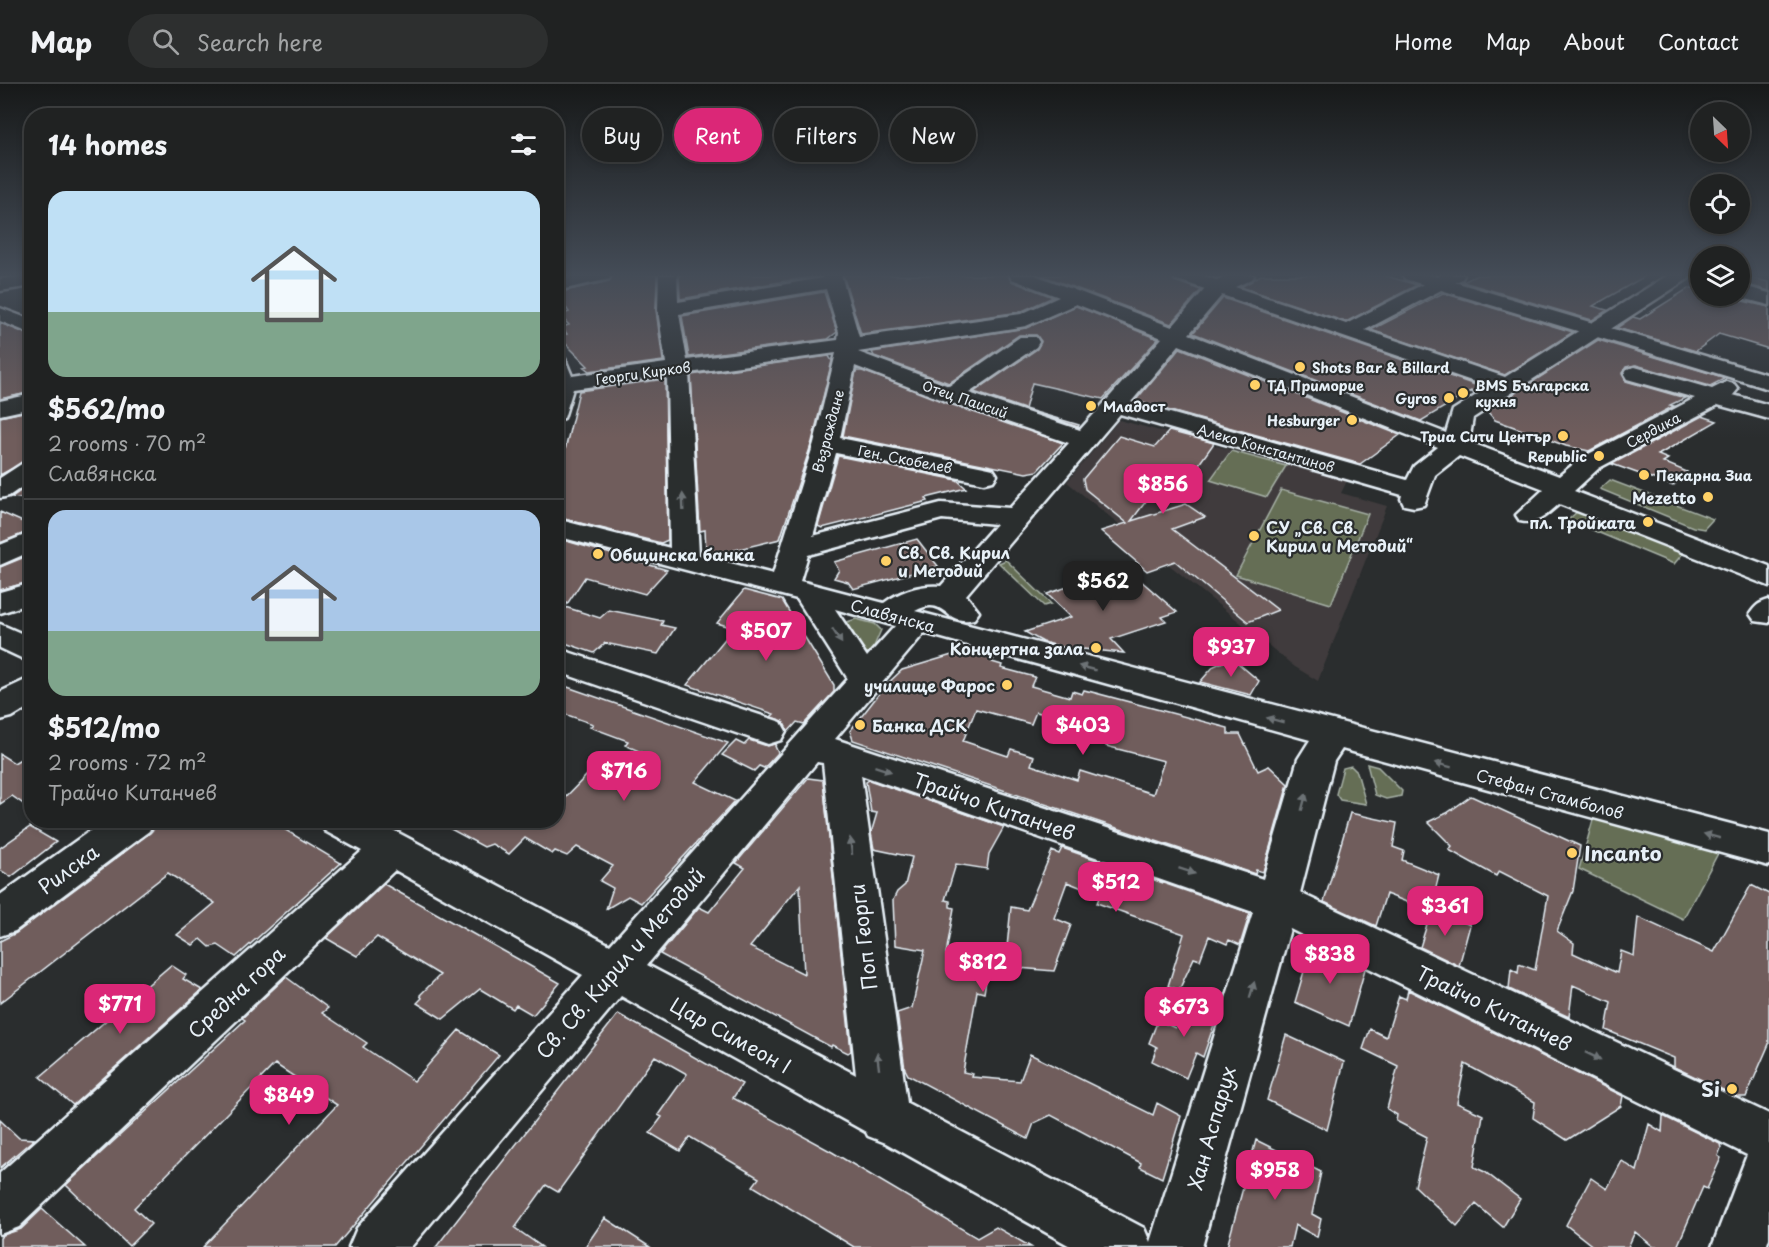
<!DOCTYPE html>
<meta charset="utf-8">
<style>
:root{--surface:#202222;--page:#2d2f2f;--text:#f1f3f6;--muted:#a2a4a5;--line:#3d3f40;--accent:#db2777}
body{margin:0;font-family:"Playpen Sans",sans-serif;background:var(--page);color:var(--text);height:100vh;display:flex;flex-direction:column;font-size:22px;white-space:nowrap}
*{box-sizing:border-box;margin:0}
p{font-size:20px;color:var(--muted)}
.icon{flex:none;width:33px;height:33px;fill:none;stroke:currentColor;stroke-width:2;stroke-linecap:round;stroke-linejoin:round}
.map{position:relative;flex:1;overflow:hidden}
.drawer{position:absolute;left:24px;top:24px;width:540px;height:720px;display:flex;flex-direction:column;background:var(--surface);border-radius:24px;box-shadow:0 3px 9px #0003,0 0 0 2px var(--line)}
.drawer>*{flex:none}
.top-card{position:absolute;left:582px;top:24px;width:570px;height:54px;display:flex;gap:12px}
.needle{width:39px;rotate:155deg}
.buttons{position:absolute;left:1690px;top:18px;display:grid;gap:12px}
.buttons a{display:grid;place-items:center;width:60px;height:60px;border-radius:50%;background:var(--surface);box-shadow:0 3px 9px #0003,0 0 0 2px var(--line);font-size:30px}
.price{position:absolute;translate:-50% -51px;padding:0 14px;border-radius:12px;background:var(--accent);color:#fff;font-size:20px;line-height:39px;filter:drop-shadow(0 2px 3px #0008)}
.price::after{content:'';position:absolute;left:50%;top:36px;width:18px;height:14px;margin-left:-9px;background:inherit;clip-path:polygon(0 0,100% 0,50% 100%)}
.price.on{background:#222;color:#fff}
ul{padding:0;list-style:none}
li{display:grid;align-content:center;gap:12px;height:318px;padding:0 24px}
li+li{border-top:2px solid var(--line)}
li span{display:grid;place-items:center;height:186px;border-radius:18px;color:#555}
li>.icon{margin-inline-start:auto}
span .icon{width:108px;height:108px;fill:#fffc;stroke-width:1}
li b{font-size:26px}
h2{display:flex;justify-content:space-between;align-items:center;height:72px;padding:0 24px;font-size:26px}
.pill{padding:0 21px;border-radius:27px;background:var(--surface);box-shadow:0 3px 9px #0003,0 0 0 2px var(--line);font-size:21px;line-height:54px}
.pill.on{background:var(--accent);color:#fff}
header{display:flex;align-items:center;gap:36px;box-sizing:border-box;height:84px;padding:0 30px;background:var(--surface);border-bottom:2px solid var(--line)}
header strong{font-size:28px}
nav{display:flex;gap:33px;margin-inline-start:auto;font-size:21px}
.search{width:420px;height:54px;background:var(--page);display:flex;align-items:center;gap:15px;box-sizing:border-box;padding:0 21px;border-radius:33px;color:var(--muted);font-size:22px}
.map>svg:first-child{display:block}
</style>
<header>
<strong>Map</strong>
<div class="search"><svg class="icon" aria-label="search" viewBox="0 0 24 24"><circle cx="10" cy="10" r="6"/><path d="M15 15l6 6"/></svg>Search here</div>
<nav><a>Home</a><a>Map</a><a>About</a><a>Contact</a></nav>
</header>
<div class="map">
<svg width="1769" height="1163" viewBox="0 0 1769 1163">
<rect width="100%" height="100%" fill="#2a2d2e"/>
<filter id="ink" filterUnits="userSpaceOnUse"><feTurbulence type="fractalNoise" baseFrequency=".0167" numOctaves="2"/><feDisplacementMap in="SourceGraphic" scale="12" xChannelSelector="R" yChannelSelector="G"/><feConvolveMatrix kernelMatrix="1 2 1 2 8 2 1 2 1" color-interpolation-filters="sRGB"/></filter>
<g filter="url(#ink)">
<!-- built -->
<path fill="#3f3b3c" d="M1119 336 1347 397 1341 409 1387 422 1318 597 1295 583 1067 398Z"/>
<!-- green -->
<path fill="#656e55" stroke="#a6b0a6" stroke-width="1.5" d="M1231 367 1286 382 1267 413 1210 396Z
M1610 396 1713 435 1704 445 1693 443 1600 405Z
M1281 406 1368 430 1331 520 1236 491Z
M1579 426 1684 468 1674 480 1568 436Z
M1006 476 1051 520 1044 522 999 479Z
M856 535 875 540 881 546 872 567 865 570 861 567 844 539Z
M1367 680 1378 683 1402 707 1401 712 1386 715 1375 711Z
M1351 682 1357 688 1366 720 1340 716 1336 710 1343 684Z
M1595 729 1723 760 1683 835 1579 785Z"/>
<!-- building -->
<path fill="#705d5b" stroke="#e8f1f8" stroke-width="1.5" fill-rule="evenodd" d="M613 191H657L656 226 663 277 589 287 584 283 588 282 558 252 567 250 562 243 569 241 559 231 569 228 556 209 609 197Z
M679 191H821L680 215Z
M843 191H1008L1011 197 1053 213 1020 228 861 250Z
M1041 191H1171L1174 197 1201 206 1171 240Z
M1261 191H1383L1417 201 1346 238 1241 203Z
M1477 191H1647L1593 222 1607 226 1592 236 1463 198Z
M1740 191 1769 198V207L1740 199Z
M1689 204 1701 208V212L1725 213 1769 223V265L1719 250 1696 267 1617 244 1633 233 1640 235Z
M824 208 837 248 828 255 689 273 682 232Z
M1443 209 1573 248 1505 291 1371 246Z
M1223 214 1484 304 1474 310 1471 307 1421 337 1193 249Z
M1076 222 1158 255 1103 315 1032 299 1025 325 1079 341 1078 343 974 308 1037 265 1041 257 1036 251H1019L949 299 874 272 872 268 1026 244Z
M0 239 32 252V308L0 315Z
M1598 256 1726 294 1710 302 1636 281 1626 283 1622 289 1626 297 1685 314 1670 321 1674 322 1589 367 1566 362 1495 336 1487 327Z
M1180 264 1400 351 1360 380 1135 317Z
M829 272 832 277 812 358 780 455 718 470 706 467 705 446 700 447 691 291Z
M856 287H862L1063 359 1037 387 1026 389 843 352Z
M665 295 668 456 661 459 556 433V404L579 307Z
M32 326V374L0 391V333Z
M1702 332 1717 337 1658 371 1668 375 1663 378 1687 388 1673 402 1612 380Z
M1169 347 1214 359 1192 390 1171 384 1131 437 1186 420 1205 433 1172 445 1278 526 1248 538 1175 477 1147 487 1101 447 1127 439 1085 405 1083 395 1119 352 1155 363Z
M838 372 957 396 966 404 926 414 928 417 822 444 818 442Z
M32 399V416L12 413Z
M0 428 32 442V446L0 459Z
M556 454 667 486 645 510 585 493 565 523 600 534 609 526 663 537 661 541 675 544 658 570 605 559 594 569 556 556Z
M917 455 938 482 853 505 848 498 834 494 839 486 834 478Z
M32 470V497L0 506V483Z
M1125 483 1177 528 1162 533 1166 537 1111 555 1124 569 1083 565 1078 567 1043 558 1025 548 1071 533 1047 510Z
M744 506 782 516 834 601V608L804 640 797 638 788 648 783 637 771 633 774 630 687 601 734 544 717 539Z
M972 565 996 571 992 578 1002 581 1001 584 1035 593 1031 602 1070 613 1072 607 1082 610 1084 606 1228 644V650H1240L1258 687 1269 682 1288 700 1263 788 1256 786 1255 790 853 656 850 647 886 601 902 586ZM976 625 1031 640 1036 628 1111 646 1106 662 1164 677 1153 710 1080 687 1077 696 1031 681 1034 672 1011 665 1008 672 963 657Z
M1232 574 1259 597 1251 611 1200 598 1214 582Z
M556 599 728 659 695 698 735 717 641 819 628 812 606 825 613 804 600 797 613 782 577 763 567 772 555 767 552 770 525 754 509 770 492 760 484 763 434 736H556V723L590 688 599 692 603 688 625 698 648 671 625 661 628 657 590 643 593 640 556 627Z
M749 656 767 662 777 659 775 662 778 669 764 684 759 682 754 687 722 671 736 657 744 661Z
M32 668V726L12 712 0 720V670L14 679Z
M808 694 823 696 851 967 848 969 832 961 831 963 660 870 699 823 709 828 745 784 736 779ZM800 801 801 832 804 890 750 863Z
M869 696 1004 743 989 770 987 785 956 780 945 816 950 817V823L954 824 946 870 989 878 984 909 977 907 963 988 973 990 972 993 1020 997 1030 970 1153 1031 1157 1019 1181 1032 1162 1094 1140 1083 1141 1079 1051 1031 1034 1039 1028 1055 908 991 905 985 897 929 912 924 925 866 895 861 893 816 897 808 905 801 912 773 874 765 871 749 877 729 871 728 866 698Z
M1471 712 1580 762 1573 807 1557 847 1574 859 1573 869 1617 889 1621 867 1634 872 1638 833 1714 868 1751 801 1769 810V960L1746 1013H1738L1674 983V974L1606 946 1611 918 1573 901 1569 933 1509 905 1511 885 1518 889 1519 880 1535 886 1548 812 1499 787 1496 792 1449 766 1452 762 1428 738 1447 729Z
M1350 729 1397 739 1393 763 1404 767 1402 776 1439 791 1430 827 1386 810 1376 842 1324 818Z
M162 736H291L282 744 341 779 236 873 218 861 210 863 201 855 193 861 177 851 215 819 168 789 0 919V857L16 849 150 749Z
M30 743 56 758 11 793 0 786V764Z
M1062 764 1250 829 1240 861 1229 856 1227 860 1209 852 1200 876 1194 874 1179 906 1168 902 1184 850 1097 819 1100 811 1067 798 1054 834 1071 841 1054 887 1005 883 1011 823 1027 826 1052 767 1059 770Z
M384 800 516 874 560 899 533 931 516 921 513 925 480 905 443 935 417 919 422 914 420 911 440 891 377 853 357 872 326 854Z
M1432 824 1470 841 1459 882 1420 863Z
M1312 860 1365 885 1349 942 1295 918Z
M171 881 186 891 183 895 202 906 73 1021 40 993Z
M286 893 328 924 322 929 367 959 363 963 414 997 459 946 499 971 335 1163H203L337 1021 275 980 134 1124 151 1140 129 1162 66 1101 245 936 242 934Z
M1408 906 1623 1012 1621 1022 1567 1056 1533 1034 1535 1018 1465 980 1457 1019 1483 1031 1474 1083 1485 1088 1520 1115 1503 1143 1476 1120 1457 1142 1415 1102 1427 1053 1396 1037 1397 1031 1387 1025 1398 982 1363 965 1370 945 1386 953 1399 912 1406 915Z
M1187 914 1218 929 1203 973 1196 969 1186 994 1152 977 1157 963 1149 959 1158 936 1175 944Z
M618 930 742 1000 733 1014 832 1068 977 1154 996 1143 1031 1163H854L753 1102 759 1094 690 1053 680 1067 650 1049 662 1033 658 1031 687 990 655 972 558 1108 546 1101 515 1144 542 1163H436Z
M1286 951 1344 978 1327 1046 1267 1016Z
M1663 1032 1720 1060 1721 1064 1718 1072 1721 1074 1707 1105 1703 1103 1677 1163H1654L1635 1148 1628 1163H1594L1566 1141 1591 1094 1607 1105 1622 1077 1637 1087 1649 1040 1662 1048Z
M0 1036 19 1054 34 1055 0 1084Z
M1256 1056 1321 1088 1312 1130 1321 1135 1317 1153 1295 1141 1290 1163H1227Z
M42 1125 85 1163H0V1154L3 1151 21 1145Z
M605 1134 650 1163H585Z"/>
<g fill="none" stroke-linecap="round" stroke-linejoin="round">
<defs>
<path id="minor" d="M32 191V202L0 207V195Z
M577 191H611L609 195 556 207V195Z
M659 191H677L678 218 823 194V191H841L859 253 1021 230 1059 213 1012 195 1010 191H1035L1172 243 1205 205 1175 195 1173 191H1200L1217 196 1230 191H1254L1252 195 1235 203 1346 240 1441 191H1464L1462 195 1365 246 1505 293 1668 191H1690L1688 195 1473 334 1469 358 1559 392 1581 374 1695 314 1627 295 1624 290 1627 285 1635 283 1712 305 1726 298 1734 300 1738 305 1733 311 1769 321V335L1718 321 1599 384 1574 407 1769 482V502L1559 420C1546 431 1538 441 1520 437L1516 431 1544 405 1459 372 1435 391 1424 421 1414 423 1404 421 1401 415 1402 411 1120 330 966 511 979 528 974 535C944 543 946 510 915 527L1769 750V782L1342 665 1334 677 1300 809 1769 1030V1154L1766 1163H1712L1747 1071 1290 845 1202 1163H1072L886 1059 868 1052 866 1048 621 912 411 1163H349L357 1144 583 891 395 786 19 1143 0 1150V1089L362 767 325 747 320 736H374L610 861 848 595 797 515 556 452V435L670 464 667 292 573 305 564 334 556 336V273L565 275 572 292 666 279 658 226ZM826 205 839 248 838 256 687 276 679 230ZM1222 211 1489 303 1453 326 1446 349 1189 250ZM1076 220 1162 254 1080 346 969 309 1036 263 1039 258 1036 253H1020L949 302 858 268 1026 242ZM1179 261 1438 363 1414 382 1407 396 1131 318ZM836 269 814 359 773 490 699 471 689 289ZM855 282 943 316 1069 359 1010 424 941 419 813 452 836 369 984 399 993 397 997 391 993 385 984 383 840 354ZM942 435 996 440 941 502C921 500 900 507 884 519L800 497 808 471ZM835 525 895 542 867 573ZM924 549 1310 656 1298 675 1263 795 835 655ZM817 678 823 679 856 991 647 881ZM861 691 1253 828 1150 1158 1144 1144 907 1019Z
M1740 201 1769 209V221L1734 212H1740Z
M0 224 32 236V250L0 237Z
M32 310V324L0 331V317Z
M32 376V396L9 412 0 414V394L23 379Z
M32 448V467L0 481V461Z
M32 499V519L0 529V508Z
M1769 516V539L1755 537 1750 530C1756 521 1759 519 1769 516Z
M0 540 32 554V579L0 564Z
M556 564 781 638 786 647 781 656 768 660 556 587Z
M32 593V621L12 633 0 636V608Z
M105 736H154L149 747 15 847 0 852V811Z"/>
<path id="major" d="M1403 191H1431L1769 291V305L1405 195Z"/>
</defs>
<!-- minor casing -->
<use href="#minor" stroke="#e8f1f8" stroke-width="5"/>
<!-- major casing -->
<use href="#major" stroke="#e8f1f8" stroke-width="5"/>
<!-- minor -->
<use href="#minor" fill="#2a2d2e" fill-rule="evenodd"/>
<!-- major -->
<use href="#major" fill="#2a2d2e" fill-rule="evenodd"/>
</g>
<!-- one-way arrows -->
<defs><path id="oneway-solid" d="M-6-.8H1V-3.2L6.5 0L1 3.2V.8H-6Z" transform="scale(1.5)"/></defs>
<g fill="#6c7275">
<use href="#oneway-solid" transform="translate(683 418) rotate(-92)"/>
<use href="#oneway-solid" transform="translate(837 552) rotate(57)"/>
<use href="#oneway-solid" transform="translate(1087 584) rotate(-165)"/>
<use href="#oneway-solid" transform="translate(1275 636) rotate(-165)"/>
<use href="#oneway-solid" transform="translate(1443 681) rotate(-165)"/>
<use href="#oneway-solid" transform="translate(883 685) rotate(18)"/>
<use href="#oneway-solid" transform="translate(1304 718) rotate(-75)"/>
<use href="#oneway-solid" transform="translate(1712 752) rotate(-165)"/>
<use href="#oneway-solid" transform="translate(851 762) rotate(-97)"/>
<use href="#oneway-solid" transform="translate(1187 787) rotate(19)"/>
<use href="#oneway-solid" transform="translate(1252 906) rotate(-74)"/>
<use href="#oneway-solid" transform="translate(1593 972) rotate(26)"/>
<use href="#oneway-solid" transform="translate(878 977) rotate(-97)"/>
</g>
</g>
<!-- sky -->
<linearGradient id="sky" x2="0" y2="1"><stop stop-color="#171919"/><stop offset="0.54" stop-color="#444c57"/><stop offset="1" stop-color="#444c57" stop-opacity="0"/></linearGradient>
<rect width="1769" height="354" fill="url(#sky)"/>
<!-- markers -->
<g fill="#ffd166" stroke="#2a2d2e" stroke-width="2">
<circle cx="1300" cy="283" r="6"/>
<circle cx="1255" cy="301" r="6"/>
<circle cx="1463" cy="309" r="6"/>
<circle cx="1449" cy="314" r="6"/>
<circle cx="1091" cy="322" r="6"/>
<circle cx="1352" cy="336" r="6"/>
<circle cx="1563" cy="352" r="6"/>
<circle cx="1599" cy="372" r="6"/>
<circle cx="1644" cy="391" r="6"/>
<circle cx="1708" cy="413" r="6"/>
<circle cx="1648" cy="438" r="6"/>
<circle cx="1254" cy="452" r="6"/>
<circle cx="598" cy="470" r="6"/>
<circle cx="886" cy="477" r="6"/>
<circle cx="1096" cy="564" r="6"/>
<circle cx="1007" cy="601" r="6"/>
<circle cx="860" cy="641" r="6"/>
<circle cx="1572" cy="769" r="6"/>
<circle cx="1732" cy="1005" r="6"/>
</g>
<g text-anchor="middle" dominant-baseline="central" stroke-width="4.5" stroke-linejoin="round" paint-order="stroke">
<!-- far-poi labels -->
<g font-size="14" font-weight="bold" fill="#e8f1f8" stroke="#2a2d2e" text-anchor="start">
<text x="1312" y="283">Shots Bar &amp; Billard</text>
<text x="1267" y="301">ТД Приморие</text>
<text x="1475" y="301">BMS Българска<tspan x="1475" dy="16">кухня</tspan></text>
<text x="1437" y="314" text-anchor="end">Gyros</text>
<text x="1103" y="322">Младост</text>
<text x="1340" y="336" text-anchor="end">Hesburger</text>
<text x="1551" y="352" text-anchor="end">Триа Сити Център</text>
<text x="1587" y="372" text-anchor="end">Republic</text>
<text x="1656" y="391">Пекарна Зиа</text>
</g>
<!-- far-street labels -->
<g font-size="14" fill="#e8f1f8" stroke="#2a2d2e">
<text transform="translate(643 289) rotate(-8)">Георги Кирков</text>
<text transform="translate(965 315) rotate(19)">Отец Паисий</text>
<text transform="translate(1653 346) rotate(-28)">Сердика</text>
<text transform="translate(828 347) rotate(-75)">Възраждане</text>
<text transform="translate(1266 364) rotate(16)">Алеко Константинов</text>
<text transform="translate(905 375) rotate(11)">Ген. Скобелев</text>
</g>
<!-- poi labels -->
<g font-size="16" font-weight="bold" fill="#e8f1f8" stroke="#2a2d2e" text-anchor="end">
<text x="1696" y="413">Mezetto</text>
<text x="1636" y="438">пл. Тройката</text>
<text x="1266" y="443" text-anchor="start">СУ „Св. Св.<tspan x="1266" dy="18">Кирил и Методий“</tspan></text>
<text x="898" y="468" text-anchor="start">Св. Св. Кирил<tspan x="898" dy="18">и Методий</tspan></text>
<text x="610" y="470" text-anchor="start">Общинска банка</text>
<text x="1084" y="564">Концертна зала</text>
<text x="995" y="601">училище Фарос</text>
<text x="872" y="641" text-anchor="start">Банка ДСК</text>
</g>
<!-- street labels -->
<g font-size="16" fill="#e8f1f8" stroke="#2a2d2e">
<text transform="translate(893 531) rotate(15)">Славянска</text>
<text transform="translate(1550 709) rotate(15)">Стефан Стамболов</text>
</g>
<!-- near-street labels -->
<g font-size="20" fill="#e8f1f8" stroke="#2a2d2e">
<text transform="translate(994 722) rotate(19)">Трайчо Китанчев</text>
<text transform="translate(68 785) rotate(-36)">Рилска</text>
<text transform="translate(863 853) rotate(-97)">Поп Георги</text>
<text transform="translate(620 879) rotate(-49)">Св. Св. Кирил и Методий</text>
<text transform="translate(236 908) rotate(-43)">Средна гора</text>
<text transform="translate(1494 924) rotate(26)">Трайчо Китанчев</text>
<text transform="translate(731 951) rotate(29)">Цар Симеон I</text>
<text transform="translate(1211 1044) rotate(-74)">Хан Аспарух</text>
</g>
<!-- near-poi labels -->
<g font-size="20" font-weight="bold" fill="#e8f1f8" stroke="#2a2d2e" text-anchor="start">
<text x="1584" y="769">Incanto</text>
<text x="1720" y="1005" text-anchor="end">Si</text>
</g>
</g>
</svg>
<div class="buttons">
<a><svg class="needle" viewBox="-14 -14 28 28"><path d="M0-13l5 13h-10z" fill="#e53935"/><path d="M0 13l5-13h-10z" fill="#a2a4a5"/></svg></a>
<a><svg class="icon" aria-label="locate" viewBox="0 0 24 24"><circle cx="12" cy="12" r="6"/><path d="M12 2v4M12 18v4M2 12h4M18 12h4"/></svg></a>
<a><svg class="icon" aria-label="layers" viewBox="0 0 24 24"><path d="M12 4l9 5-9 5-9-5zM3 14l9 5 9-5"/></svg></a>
</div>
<b class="price" style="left:1163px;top:431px">$856</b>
<b class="price on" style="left:1103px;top:528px">$562</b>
<b class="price" style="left:766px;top:578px">$507</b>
<b class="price" style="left:1231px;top:594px">$937</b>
<b class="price" style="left:1083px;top:672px">$403</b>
<b class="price" style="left:624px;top:718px">$716</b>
<b class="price" style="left:1116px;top:829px">$512</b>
<b class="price" style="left:1445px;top:853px">$361</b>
<b class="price" style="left:1330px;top:901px">$838</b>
<b class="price" style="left:983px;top:909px">$812</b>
<b class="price" style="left:120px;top:951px">$771</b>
<b class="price" style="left:1184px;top:954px">$673</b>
<b class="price" style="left:289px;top:1042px">$849</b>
<b class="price" style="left:1275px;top:1117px">$958</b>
<div class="top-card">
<a class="pill">Buy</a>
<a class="pill on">Rent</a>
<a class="pill">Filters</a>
<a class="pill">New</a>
</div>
<section class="drawer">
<h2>14 homes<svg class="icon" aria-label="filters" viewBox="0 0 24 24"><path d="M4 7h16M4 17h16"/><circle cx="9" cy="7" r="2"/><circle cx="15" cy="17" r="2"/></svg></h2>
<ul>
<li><span style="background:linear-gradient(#bfe0f5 65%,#7fa58c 0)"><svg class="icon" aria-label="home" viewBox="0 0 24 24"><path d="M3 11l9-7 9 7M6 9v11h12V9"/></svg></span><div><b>$562/mo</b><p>2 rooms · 70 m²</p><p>Славянска</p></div></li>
<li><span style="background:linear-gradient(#a9c7e8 65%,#7fa58c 0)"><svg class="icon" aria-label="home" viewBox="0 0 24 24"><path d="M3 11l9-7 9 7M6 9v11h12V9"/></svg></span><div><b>$512/mo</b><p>2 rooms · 72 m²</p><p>Трайчо Китанчев</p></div></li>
</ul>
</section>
</div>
